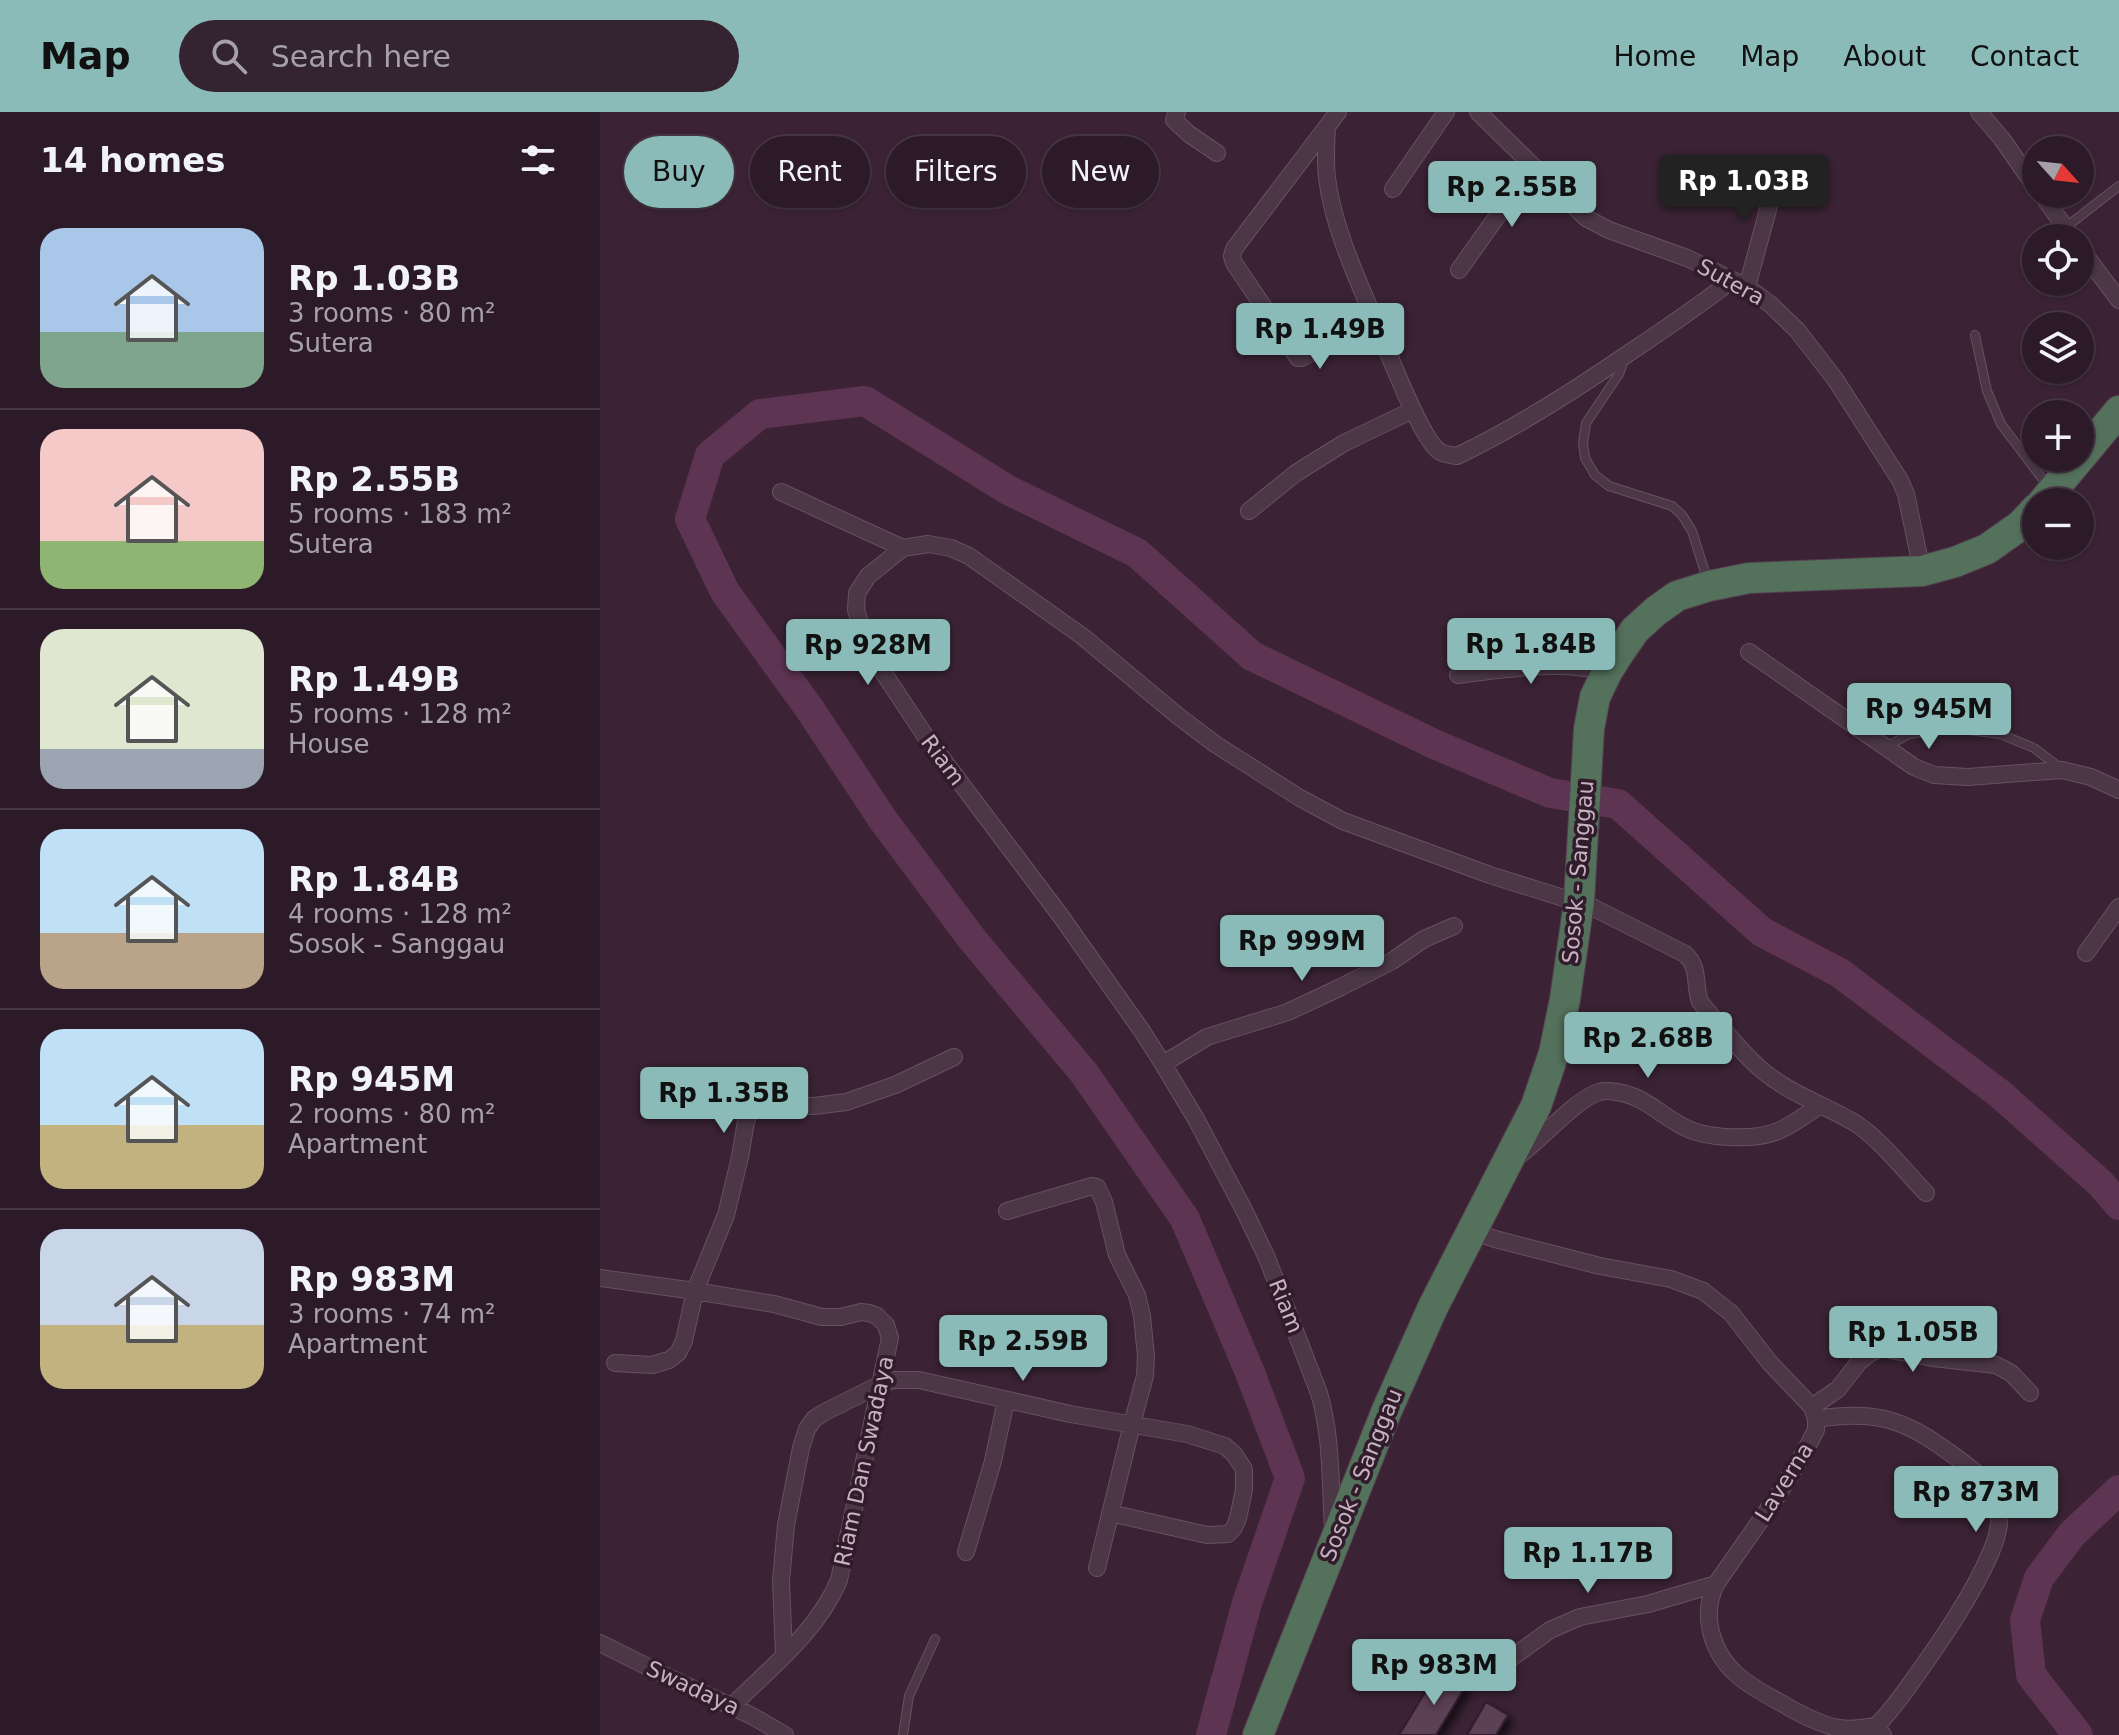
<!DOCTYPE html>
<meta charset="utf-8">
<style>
:root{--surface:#2c1a28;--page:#342330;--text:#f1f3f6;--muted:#a6a1a8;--line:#483845;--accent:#8bbbb9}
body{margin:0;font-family:"DejaVu Sans",sans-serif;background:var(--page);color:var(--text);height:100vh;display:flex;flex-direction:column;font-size:30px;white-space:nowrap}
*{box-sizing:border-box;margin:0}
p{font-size:26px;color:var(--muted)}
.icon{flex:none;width:44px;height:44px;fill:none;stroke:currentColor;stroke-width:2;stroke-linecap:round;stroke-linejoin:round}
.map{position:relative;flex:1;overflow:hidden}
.sheet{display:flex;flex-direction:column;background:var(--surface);width:600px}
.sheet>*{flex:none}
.top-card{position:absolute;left:24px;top:24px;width:760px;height:72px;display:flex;gap:16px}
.needle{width:52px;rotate:117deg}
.controls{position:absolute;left:1422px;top:24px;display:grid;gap:16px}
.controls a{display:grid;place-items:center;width:72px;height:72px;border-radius:50%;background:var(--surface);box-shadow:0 2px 6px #0004,0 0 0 2px var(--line);font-size:40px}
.price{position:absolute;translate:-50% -68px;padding:0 18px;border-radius:8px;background:var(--accent);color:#111;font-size:26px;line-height:52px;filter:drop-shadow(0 2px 4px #0008)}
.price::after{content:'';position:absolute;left:50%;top:48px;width:24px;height:18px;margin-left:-12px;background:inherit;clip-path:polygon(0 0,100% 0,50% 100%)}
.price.current{background:#222;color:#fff}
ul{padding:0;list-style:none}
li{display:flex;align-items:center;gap:24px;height:200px;padding:0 40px}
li+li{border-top:2px solid var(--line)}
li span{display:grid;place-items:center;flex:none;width:224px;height:160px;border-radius:24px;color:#555}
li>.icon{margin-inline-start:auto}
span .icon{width:96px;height:96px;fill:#fffc;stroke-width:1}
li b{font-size:34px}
h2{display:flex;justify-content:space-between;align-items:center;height:96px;padding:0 40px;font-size:34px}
.tag{padding:0 28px;border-radius:36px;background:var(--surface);box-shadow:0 2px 6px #0004,0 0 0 2px var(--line);font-size:28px;line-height:72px}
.tag.current{background:var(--accent);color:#111}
header{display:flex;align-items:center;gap:48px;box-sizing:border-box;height:112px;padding:0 40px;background:var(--accent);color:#111}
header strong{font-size:38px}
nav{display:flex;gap:44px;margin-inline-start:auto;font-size:28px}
.search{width:560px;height:72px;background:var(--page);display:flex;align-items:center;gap:20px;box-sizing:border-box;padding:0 28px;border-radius:44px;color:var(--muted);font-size:30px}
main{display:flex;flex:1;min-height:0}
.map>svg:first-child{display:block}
</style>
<header>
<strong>Map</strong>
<div class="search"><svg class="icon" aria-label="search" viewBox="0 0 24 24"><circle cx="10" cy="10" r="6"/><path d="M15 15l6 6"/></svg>Search here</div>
<nav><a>Home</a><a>Map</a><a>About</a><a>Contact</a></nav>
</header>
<main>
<section class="sheet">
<h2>14 homes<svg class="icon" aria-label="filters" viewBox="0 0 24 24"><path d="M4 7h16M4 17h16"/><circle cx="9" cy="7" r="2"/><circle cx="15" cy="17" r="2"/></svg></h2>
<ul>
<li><span style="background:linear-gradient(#a9c7e8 65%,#7fa58c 0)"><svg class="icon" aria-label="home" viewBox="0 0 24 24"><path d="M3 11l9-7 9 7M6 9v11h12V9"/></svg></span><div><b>Rp 1.03B</b><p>3 rooms · 80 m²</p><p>Sutera</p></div></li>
<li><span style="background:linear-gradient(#f6c9c9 70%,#8fb573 0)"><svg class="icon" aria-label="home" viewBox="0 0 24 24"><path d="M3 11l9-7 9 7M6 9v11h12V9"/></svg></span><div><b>Rp 2.55B</b><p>5 rooms · 183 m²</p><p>Sutera</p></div></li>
<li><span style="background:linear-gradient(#dfe7d0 75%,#9aa5b1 0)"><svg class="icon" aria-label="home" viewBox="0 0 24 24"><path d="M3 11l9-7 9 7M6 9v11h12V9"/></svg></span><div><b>Rp 1.49B</b><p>5 rooms · 128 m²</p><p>House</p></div></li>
<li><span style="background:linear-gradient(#bfe0f5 65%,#b9a48a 0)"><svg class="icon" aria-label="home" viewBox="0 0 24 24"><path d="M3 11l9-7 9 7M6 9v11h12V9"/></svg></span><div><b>Rp 1.84B</b><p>4 rooms · 128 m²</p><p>Sosok - Sanggau</p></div></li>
<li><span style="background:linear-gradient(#bfe0f5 60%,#c2b280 0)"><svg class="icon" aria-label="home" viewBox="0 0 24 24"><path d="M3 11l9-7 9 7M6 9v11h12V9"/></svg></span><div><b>Rp 945M</b><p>2 rooms · 80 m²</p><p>Apartment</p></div></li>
<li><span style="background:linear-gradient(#c9d6e8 60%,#c2b280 0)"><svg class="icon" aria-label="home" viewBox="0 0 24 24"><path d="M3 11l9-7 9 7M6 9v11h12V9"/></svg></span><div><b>Rp 983M</b><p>3 rooms · 74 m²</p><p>Apartment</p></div></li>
</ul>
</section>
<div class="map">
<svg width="1519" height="1623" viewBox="0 0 1519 1623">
<defs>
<filter id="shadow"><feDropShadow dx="5.5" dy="5.5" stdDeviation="4" flood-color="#0009"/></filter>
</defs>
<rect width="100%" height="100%" fill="#3b2335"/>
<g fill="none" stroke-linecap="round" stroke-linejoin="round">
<!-- river -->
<path stroke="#5e3453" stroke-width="30" d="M611 1623 647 1491 690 1366 649 1258 585 1107 484 961 372 827 283 708 209 596 125 480 90 407 110 343 160 302 265 289 408 378 537 441 652 544 834 632 950 681 1018 692 1162 820 1240 861 1400 982 1500 1071 1519 1093
M1478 1623 1431 1563 1425 1508 1439 1466 1472 1422 1519 1378"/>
</g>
<!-- building -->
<path fill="#5b3f54" stroke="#321e2d" stroke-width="2" filter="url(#shadow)" d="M838 1559 865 1575 836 1623H799Z
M886 1590 908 1603 896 1623H867Z"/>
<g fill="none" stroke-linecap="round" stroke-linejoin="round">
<defs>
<path id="lane" d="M1466 115 1519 74
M1375 223 1387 279 1401 312 1447 373
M1024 248 1019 262 986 311 983 331 985 346 995 363 1009 374 1072 394 1082 403 1092 419 1108 470
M1286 635 1309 622 1353 616 1400 622 1434 636 1459 655
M303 1623 309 1584 335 1527"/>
<path id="street" d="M577 0 574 8 589 22 617 41
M738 0 634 137 632 144 634 151 698 246H701L775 209C786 234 820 326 839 339 844 343 851 343 857 344 916 316 972 280 1026 243 1062 219 1098 195 1132 168
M878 0 986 106 1009 118 1087 146 1147 175 1171 193 1197 218 1235 267 1300 368 1306 382 1322 459
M1379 0 1402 27 1436 76
M727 15C726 32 725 49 727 66 733 114 756 164 775 209
M793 77 846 0
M1441 82 1473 126
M1480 136 1519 188
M859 158 933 54
M1147 175 1179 57
M181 380 303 436
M649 399 696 361 744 331 813 298
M1149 540 1314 655 1334 663 1368 665 1462 658 1491 665 1519 678
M858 563C909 557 956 548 1007 560
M1486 841 1519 795
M563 952 607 925 688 900 739 876 792 849 824 827 854 814
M917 1045C940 1029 976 987 999 980 1005 978 1011 979 1017 980 1044 984 1059 1002 1082 1014 1105 1027 1154 1029 1178 1019 1193 1013 1207 1002 1220 993
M407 1099 492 1074 497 1075 504 1090 517 1143 537 1183 542 1204 546 1244 545 1264 532 1312 497 1456
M872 1119 895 1127 1000 1154 1071 1167 1103 1179 1131 1201 1170 1251 1212 1295 1216 1307V1318L1205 1339 1176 1386 1116 1472C1101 1503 1111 1539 1136 1562 1149 1574 1167 1583 1183 1592 1200 1602 1220 1613 1239 1616 1252 1618 1264 1616 1276 1614L1283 1623
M0 1166 95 1179 174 1192 222 1205H241L261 1200 269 1201 277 1204 286 1213 290 1226 239 1468C218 1519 170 1556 131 1595
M15 1251 52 1253 69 1248 78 1241 84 1229 95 1179 126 1103 140 1045 146 1009 150 1000 157 994 166 992 214 994 246 990 295 973 354 945
M1212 1295 1238 1277 1259 1250 1269 1242 1280 1236 1333 1246 1396 1253 1411 1261 1430 1281
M1216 1307C1269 1299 1299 1304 1343 1336 1364 1351 1395 1370 1399 1398 1401 1412 1396 1428 1391 1440 1373 1482 1345 1523 1318 1561 1305 1579 1293 1598 1276 1614
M733 1415C730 1370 732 1325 719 1281L667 1146 644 1098 596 1007 563 952 542 919 460 803 326 625 269 539 256 498 257 481 268 464 303 436 328 432 351 436 369 444 482 524 578 604 615 632 700 686 743 709 890 763 992 795 1085 842C1100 855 1094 873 1100 890 1118 911 1142 942 1163 959 1190 982 1225 993 1255 1011 1281 1028 1304 1058 1326 1081
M366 1440 393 1349 406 1288
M0 1531 70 1566 152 1604 185 1623
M184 1543 181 1469 186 1413 201 1336 207 1317 214 1307 223 1301 279 1273 293 1268H319L470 1302 587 1322 625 1334 634 1342 644 1357V1378L638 1406 634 1416 628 1422 607 1423 510 1401
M892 1560 950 1518 980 1505 1048 1492 1116 1472"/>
<path id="highway" d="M1443 390 1519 299
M658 1623 787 1298 833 1195 936 994 954 941 965 887 979 790 989 617 995 585 1007 560 1019 541 1035 518 1056 499 1077 484 1109 474 1149 466 1322 459 1355 450 1387 437 1421 413 1436 397"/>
</defs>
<!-- lane casing -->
<use href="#lane" stroke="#665261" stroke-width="10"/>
<!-- street casing -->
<use href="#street" stroke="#665261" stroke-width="18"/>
<!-- highway casing -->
<use href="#highway" stroke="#533f4e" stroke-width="32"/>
<!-- lane -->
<use href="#lane" stroke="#4b3746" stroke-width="8"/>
<!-- street -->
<use href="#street" stroke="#4b3746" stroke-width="16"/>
<!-- highway -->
<use href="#highway" stroke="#54715c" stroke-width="30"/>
</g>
<g text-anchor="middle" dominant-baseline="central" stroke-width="7" stroke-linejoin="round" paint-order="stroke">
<!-- street labels -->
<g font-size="22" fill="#c7b2c1" stroke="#301c2b">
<text transform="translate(1131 170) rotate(29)">Sutera</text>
<text transform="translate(343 648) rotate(53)">Riam</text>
<text transform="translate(978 760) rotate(-85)">Sosok - Sanggau</text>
<text transform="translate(686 1194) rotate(68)">Riam</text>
<text transform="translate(264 1349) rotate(-78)">Riam Dan Swadaya</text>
<text transform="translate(761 1363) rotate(-68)">Sosok - Sanggau</text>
<text transform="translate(1184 1370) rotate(-58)">Laverna</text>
<text transform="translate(93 1576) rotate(25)">Swadaya</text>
</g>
</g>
</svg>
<div class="controls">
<a><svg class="needle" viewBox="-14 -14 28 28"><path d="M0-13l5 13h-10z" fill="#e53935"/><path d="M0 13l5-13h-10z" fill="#a6a1a8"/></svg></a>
<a><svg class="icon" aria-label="locate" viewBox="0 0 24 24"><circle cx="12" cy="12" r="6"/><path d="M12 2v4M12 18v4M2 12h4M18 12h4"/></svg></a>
<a><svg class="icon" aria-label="layers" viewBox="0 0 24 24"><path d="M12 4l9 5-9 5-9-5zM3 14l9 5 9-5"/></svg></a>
<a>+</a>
<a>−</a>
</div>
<b class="price current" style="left:1144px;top:111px">Rp 1.03B</b>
<b class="price" style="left:912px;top:117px">Rp 2.55B</b>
<b class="price" style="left:720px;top:259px">Rp 1.49B</b>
<b class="price" style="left:931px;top:574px">Rp 1.84B</b>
<b class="price" style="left:268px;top:575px">Rp 928M</b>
<b class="price" style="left:1329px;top:639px">Rp 945M</b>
<b class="price" style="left:702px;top:871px">Rp 999M</b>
<b class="price" style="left:1048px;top:968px">Rp 2.68B</b>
<b class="price" style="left:124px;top:1023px">Rp 1.35B</b>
<b class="price" style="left:1313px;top:1262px">Rp 1.05B</b>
<b class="price" style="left:423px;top:1271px">Rp 2.59B</b>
<b class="price" style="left:1376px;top:1422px">Rp 873M</b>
<b class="price" style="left:988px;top:1483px">Rp 1.17B</b>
<b class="price" style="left:834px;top:1595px">Rp 983M</b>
<div class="top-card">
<a class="tag current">Buy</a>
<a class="tag">Rent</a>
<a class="tag">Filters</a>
<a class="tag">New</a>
</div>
</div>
</main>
